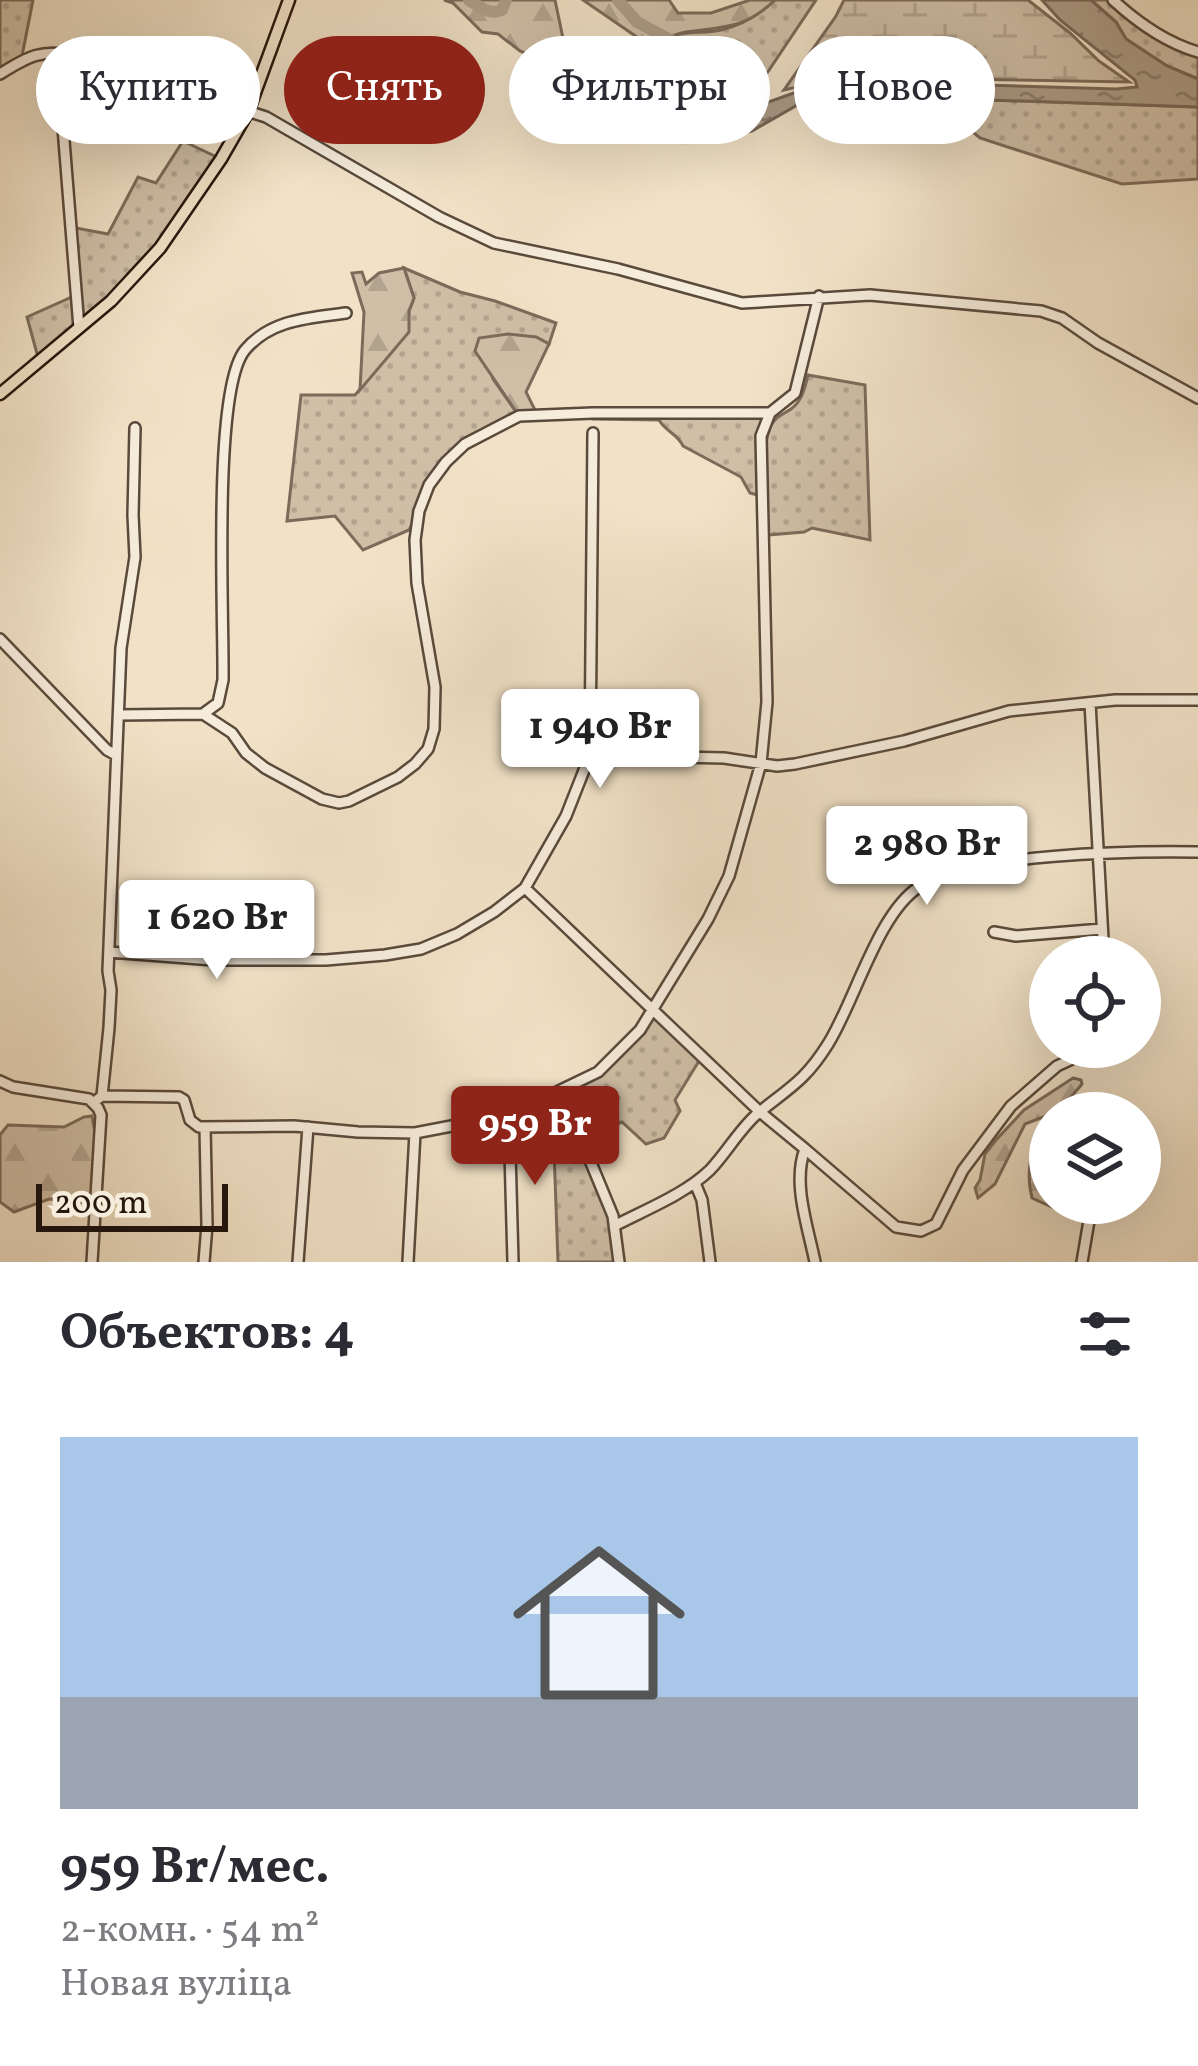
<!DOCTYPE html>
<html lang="ru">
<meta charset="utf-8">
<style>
:root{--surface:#fff;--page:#f2f2f3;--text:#2b2b33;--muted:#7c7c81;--accent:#8f2418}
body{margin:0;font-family:Vollkorn,serif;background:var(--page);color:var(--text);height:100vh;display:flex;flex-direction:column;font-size:45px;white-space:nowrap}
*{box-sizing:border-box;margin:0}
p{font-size:39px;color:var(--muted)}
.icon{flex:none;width:66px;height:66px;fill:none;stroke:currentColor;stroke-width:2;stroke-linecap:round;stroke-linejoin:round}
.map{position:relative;height:1262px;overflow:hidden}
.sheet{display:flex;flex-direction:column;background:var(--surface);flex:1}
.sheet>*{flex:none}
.top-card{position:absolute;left:36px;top:36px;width:1128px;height:108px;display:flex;gap:24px}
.buttons{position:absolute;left:1029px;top:936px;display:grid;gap:24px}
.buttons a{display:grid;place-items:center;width:132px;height:132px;border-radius:50%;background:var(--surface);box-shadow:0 12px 48px #0002;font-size:60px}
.scale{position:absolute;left:36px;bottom:30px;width:192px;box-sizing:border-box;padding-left:12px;border:6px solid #28170d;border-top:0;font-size:33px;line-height:42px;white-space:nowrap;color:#28170d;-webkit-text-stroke:9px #f6ecdb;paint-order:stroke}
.price{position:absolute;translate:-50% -102px;padding:0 27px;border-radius:12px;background:#fff;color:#222;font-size:39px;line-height:78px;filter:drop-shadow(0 3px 6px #0008)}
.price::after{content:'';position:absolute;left:50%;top:72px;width:36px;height:27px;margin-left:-18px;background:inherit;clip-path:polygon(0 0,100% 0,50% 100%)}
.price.active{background:var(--accent);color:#fff}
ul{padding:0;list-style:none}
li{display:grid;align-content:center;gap:24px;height:636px;padding:0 60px}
li span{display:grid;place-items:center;height:372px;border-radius:0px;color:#555}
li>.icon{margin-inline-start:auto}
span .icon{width:216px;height:216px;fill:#fffc;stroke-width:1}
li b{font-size:51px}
h2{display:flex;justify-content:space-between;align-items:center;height:144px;padding:0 60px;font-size:51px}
.chip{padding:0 42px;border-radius:54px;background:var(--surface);box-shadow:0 12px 48px #0002;font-size:42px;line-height:108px}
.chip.active{background:var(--accent);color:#fff}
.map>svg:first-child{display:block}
</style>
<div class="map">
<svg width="1198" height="1262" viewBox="0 0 1198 1262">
<defs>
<pattern id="grass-dots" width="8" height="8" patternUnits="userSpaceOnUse" patternTransform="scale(3)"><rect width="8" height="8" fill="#cfbfa7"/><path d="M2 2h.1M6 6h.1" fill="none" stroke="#b2a38f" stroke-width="1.8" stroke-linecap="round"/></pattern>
<pattern id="forest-firs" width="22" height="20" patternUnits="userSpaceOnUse" patternTransform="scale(3)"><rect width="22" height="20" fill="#cfbfa7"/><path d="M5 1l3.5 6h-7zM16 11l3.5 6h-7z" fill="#b2a38f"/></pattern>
<pattern id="wetland-marsh" width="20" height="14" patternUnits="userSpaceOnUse" patternTransform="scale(3)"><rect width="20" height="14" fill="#cfbfa7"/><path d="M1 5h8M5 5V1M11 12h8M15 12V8" fill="none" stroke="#b2a38f"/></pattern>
<pattern id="water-ripples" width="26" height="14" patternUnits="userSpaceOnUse" patternTransform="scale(3)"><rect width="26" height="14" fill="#ad9d88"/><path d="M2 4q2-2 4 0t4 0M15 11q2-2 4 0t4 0" fill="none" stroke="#8d7f6e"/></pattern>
</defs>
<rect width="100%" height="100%" fill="#f1e2c7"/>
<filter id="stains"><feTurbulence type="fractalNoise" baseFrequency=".00167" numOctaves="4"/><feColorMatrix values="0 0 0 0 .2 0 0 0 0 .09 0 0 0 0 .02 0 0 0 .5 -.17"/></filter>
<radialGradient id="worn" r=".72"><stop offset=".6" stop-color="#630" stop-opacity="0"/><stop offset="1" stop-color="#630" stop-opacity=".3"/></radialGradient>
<!-- grass -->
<path fill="url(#grass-dots)" stroke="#7c6b5a" stroke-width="3" d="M0 0H33L21 61 0 75Z
M775 0H816L741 112 734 115 729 124 730 129C711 135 692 141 672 136 657 132 629 102 654 93 665 90 679 106 689 110L701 108C702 105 704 102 704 98 704 91 675 44 669 37 686 30 703 34 721 30 742 25 760 14 775 0Z
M1091 0H1113L1137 20 1198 52V79L1167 66 1126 39 1116 22Z
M931 98 1198 107V179L1122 184 980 138Z
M183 141 221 159 145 267 39 361 27 317 76 295 71 227 108 234 138 177 156 183Z
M404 268 460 292 495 301 556 323 549 344 536 337 493 379 519 416 491 429 446 462 409 530 363 550 335 516 287 521 301 395H355L408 332 409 311 414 298Z
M808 375 865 385 870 540 812 528 804 532 767 535C767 504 759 456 770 428 774 417 782 415 791 409 802 401 805 388 808 375Z
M593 413H770L763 426 761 496 750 493 741 477 683 446C678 434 666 432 659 420L593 419Z
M653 1010 699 1061 675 1100 680 1111 664 1138 646 1144 622 1122 580 1139 605 1195 619 1262H558L552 1094 598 1072Z"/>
<!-- forest -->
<path fill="url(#forest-firs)" stroke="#7c6b5a" stroke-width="3" d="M444 0H555L565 48 544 61 520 51 498 34 482 32 453 3Z
M583 0H669L678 13H711L750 0H775C743 30 726 26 686 32 673 34 661 41 650 46Z
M404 268 414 298 409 311V332L360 390 364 312 352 273 362 272 366 284 379 273Z
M508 334 536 337 549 344 526 392 535 410 519 416 475 351 479 338Z
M1073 1078 1081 1080 1082 1084 1059 1111 1025 1124 995 1184 978 1198 975 1188 980 1180 985 1154 996 1140 1024 1110Z
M92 1116 96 1138 92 1200 89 1203 49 1199 14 1212 0 1202V1135L8 1125 64 1127 84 1117Z
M1047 1122H1050V1203H1075L1067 1214 1032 1198C1025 1171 1031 1146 1047 1122Z"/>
<!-- wetland -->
<path fill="url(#wetland-marsh)" stroke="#7c6b5a" stroke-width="3" d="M844 0H1028L1070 33 1099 61 1129 82 841 77 784 90 836 16Z"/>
<!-- water -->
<path fill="url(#water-ripples)" stroke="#786757" stroke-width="3" d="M1042 0H1091L1116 22 1126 39 1167 66 1198 79V107L931 98 898 107 880 116 836 93 808 99 752 131 738 134 730 129 731 119 741 112 816 85 845 81 1116 89 1137 87 1135 80 1060 20Z"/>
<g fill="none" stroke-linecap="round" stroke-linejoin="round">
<!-- river -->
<path stroke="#ad9d88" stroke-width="12" d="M469 0C479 6 490 16 502 10L506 0
M618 0 637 22 674 42 704 96 701 108C678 114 664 84 650 96 645 100 645 109 647 114 658 153 716 136 740 124"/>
<defs>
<path id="minor" d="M1113 0C1137 22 1167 43 1198 52
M0 74C27 57 42 48 75 56L266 117 439 217 494 243 618 269 742 303 870 295 1041 311 1062 318 1098 343 1198 398
M63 128 79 328
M0 639 107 750 116 755
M1090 703 1104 957
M203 714 218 703 223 680C224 618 212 390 245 350 271 319 310 318 346 313
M119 715 203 714 232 733 246 753 265 768 322 799 339 803 349 801 398 777 415 764 428 749 434 729 435 687 417 583 415 540 419 511 429 485 446 462 465 444 519 416 593 413H770
M590 755 724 758 777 766 795 764 904 741 1009 711 1115 700H1198
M525 888 760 1112 805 1149C792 1183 808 1227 815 1262
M994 932 1016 936 1102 929
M109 952 213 960H326L385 955 421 949 457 934 494 912 525 888 566 816 590 755 593 433
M0 1081 13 1087 89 1099 98 1108 101 1115 92 1262
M561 1090 613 1216 619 1262
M102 1096 109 1028 111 990 108 971 121 648 135 557 133 515 135 428
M94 1102 102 1096 179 1097 184 1100 190 1120 199 1127 294 1126 358 1132 415 1133 509 1115 598 1072 640 1030 708 919 729 876 761 763 767 702 761 436 770 413 795 393 819 296
M509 1115 513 1262
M805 1149 896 1227 921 1231 936 1224 963 1170 1011 1106 1057 1066 1098 1047
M695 1183 702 1200 710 1262
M616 1225C647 1209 685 1194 710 1170 727 1152 739 1130 757 1114 789 1088 805 1081 828 1044 855 1001 878 913 919 887 972 853 1132 851 1198 852
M204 1262 207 1225 205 1127
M298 1262 308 1127
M408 1262 415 1133
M1082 1262 1092 1203"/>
<path id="major" d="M0 394 111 301 160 248 221 159 248 112 289 0"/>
</defs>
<!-- minor casing -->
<use href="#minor" stroke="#5a4a3c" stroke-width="14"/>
<!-- major casing -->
<use href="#major" stroke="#28170d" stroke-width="15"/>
<!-- minor -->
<use href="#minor" stroke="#f6ecdb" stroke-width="9"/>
<!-- major -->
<use href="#major" stroke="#f1e2c7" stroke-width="10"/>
</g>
<rect width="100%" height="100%" filter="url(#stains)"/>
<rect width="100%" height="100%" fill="url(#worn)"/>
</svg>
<div class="buttons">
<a><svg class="icon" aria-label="locate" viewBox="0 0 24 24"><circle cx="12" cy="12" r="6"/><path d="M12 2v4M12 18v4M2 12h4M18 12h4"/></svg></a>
<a><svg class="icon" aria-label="layers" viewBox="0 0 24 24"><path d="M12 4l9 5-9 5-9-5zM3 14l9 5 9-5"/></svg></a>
</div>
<div class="scale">200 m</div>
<b class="price" style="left:600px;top:791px">1 940 Br</b>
<b class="price" style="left:927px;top:908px">2 980 Br</b>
<b class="price" style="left:217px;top:982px">1 620 Br</b>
<b class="price active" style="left:535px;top:1188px">959 Br</b>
<div class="top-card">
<a class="chip">Купить</a>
<a class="chip active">Снять</a>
<a class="chip">Фильтры</a>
<a class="chip">Новое</a>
</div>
</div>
<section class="sheet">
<h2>Объектов: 4<svg class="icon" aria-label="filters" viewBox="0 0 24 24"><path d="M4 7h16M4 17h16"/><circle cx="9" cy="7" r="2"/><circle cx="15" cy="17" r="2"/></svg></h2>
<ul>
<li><span style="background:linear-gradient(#a9c7e8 70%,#9aa5b1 0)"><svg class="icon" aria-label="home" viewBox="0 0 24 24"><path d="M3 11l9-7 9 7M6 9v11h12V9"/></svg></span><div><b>959 Br/мес.</b><p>2-комн. · 54 m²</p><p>Новая вуліца</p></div></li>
</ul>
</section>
